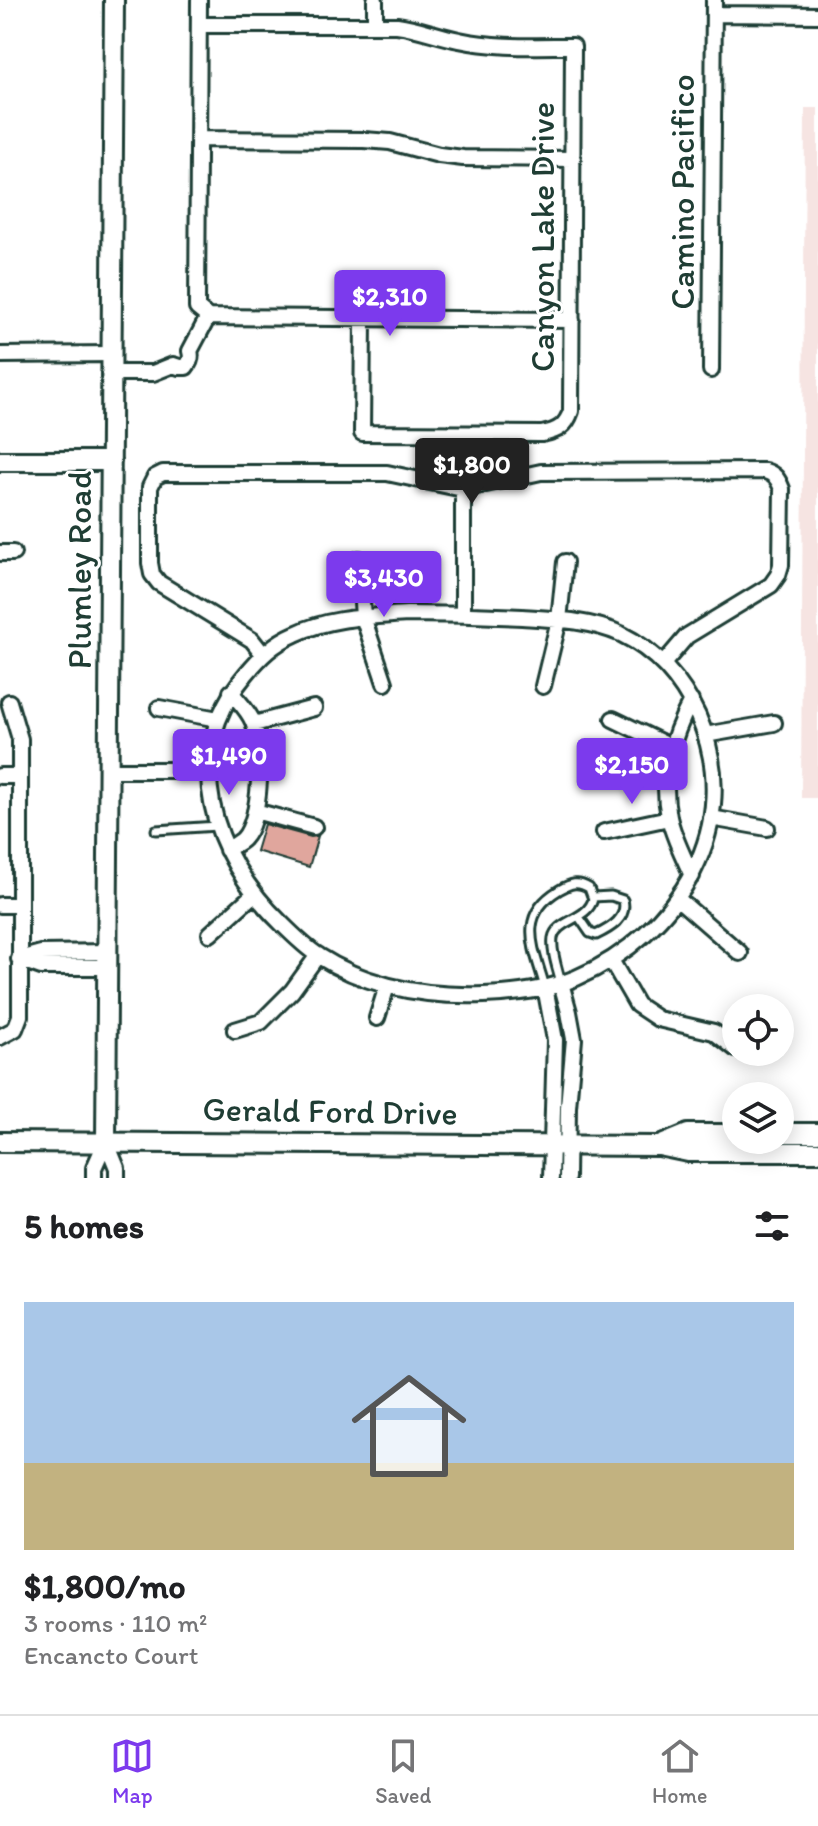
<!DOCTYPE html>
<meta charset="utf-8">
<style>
:root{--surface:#fff;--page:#f2f2f2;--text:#202124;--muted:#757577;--line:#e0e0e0;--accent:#7c3aed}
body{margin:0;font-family:Itim,sans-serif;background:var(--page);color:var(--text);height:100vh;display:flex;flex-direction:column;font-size:30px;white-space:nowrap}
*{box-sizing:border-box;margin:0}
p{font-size:26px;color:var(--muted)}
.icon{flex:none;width:44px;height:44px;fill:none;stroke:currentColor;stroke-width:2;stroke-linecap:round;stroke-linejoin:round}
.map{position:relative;height:1178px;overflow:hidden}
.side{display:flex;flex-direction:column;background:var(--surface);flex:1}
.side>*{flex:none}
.tools{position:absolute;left:722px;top:994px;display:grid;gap:16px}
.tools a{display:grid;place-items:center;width:72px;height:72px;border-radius:50%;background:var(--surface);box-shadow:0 4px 20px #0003;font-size:40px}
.price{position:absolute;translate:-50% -68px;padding:0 18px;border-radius:8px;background:var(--accent);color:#fff;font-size:26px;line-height:52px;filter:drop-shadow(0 2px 4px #0008)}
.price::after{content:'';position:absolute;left:50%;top:48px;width:24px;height:18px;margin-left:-12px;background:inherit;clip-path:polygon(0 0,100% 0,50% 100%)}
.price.on{background:#222;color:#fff}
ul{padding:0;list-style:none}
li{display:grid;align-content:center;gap:16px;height:424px;padding:0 24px}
li span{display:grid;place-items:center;height:248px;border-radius:0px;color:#555}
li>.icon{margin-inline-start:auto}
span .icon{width:144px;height:144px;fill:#fffc;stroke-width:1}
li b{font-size:34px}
h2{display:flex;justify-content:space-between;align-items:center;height:96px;padding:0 24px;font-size:34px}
.tabs{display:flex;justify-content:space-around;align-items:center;height:112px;border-top:2px solid var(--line);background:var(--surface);font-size:22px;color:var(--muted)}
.tabs a{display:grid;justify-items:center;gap:4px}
.tabs .on{color:var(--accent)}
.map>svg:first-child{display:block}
</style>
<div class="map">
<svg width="818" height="1178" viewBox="0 0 818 1178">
<rect width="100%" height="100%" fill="#fff"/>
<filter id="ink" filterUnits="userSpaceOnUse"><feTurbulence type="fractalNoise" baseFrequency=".0125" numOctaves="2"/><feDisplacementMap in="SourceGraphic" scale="16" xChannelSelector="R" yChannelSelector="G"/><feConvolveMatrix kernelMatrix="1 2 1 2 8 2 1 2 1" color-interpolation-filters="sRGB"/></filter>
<g filter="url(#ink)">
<!-- built -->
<path fill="#f6e4e2" d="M805 108H818V798H801Z"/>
<!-- building -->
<path fill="#e0a69d" stroke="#1f3d34" stroke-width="2" d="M264 824 311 837 318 836 309 867 256 851Z"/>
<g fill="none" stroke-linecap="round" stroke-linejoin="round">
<defs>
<path id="lane" d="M156 830 217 826
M579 917 590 933 596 935C611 928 628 918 623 900L611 896 593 897
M545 987C534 948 516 916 559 890 571 883 578 881 589 888L593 899C588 920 556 920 553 938 551 952 558 970 561 983"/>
<path id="street" d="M199 0 197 308 208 317
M714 14 818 15
M199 25H397C419 28 438 36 459 40 496 48 535 46 573 46L571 411C566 426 558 431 542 434L362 433 363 319
M375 25V0
M198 139 364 140 390 142 439 155 463 158 573 159
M208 317 572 320
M0 355 112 354
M711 370 714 0
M112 373H153L173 365 179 367H186C190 362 192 358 190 351L208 317
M0 553H13
M359 559 363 617 385 683
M407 614C446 614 484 615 522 617 555 619 590 620 621 634 656 651 682 681 698 716 746 825 678 934 576 978 547 990 515 994 484 995 426 997 369 988 319 956 305 947 293 935 281 923 212 856 178 755 246 674 260 657 274 643 295 634 330 617 369 617 407 614Z
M463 614V489
M263 654 252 640 159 583 152 574 150 563V487L155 477 163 473H387L463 489 541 472 765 471C775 474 778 479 782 489L781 565 778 575 771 585 687 636 663 664
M543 686 559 620 565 562
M691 701C672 737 660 775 669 817 673 837 684 857 692 876
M159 708 218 719
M613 719 671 747
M254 724 314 708
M705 735 774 723
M109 770H208
M0 776H20
M255 811 314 827
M711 818 767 828
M604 832 669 818
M227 850C232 846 239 843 243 839 262 819 263 748 253 722 248 710 239 702 231 692
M678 899 740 953
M0 905H20
M210 934 254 894
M108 952 41 953 19 959 41 967H108
M611 960 637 1005 658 1019 714 1032 736 1049
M561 983 569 1012 574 1039 568 1107 567 1178
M545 987 555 1040 551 1178
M377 1018 387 986
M235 1030 261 1022 292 991 318 955
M0 1037 15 1029 20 1016V739L9 702
M106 1141 117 1168V1178
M94 1178V1168L106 1141"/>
<path id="secondary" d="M0 461H111
M780 1133H818
M106 1141 114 0
M0 1142 659 1146 688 1152H818
M659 1146 688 1134H736"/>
</defs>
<!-- lane casing -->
<use href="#lane" stroke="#1f3d34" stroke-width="13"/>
<!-- street casing -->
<use href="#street" stroke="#1f3d34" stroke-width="20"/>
<!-- secondary casing -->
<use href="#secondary" stroke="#1f3d34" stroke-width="24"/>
<!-- lane -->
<use href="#lane" stroke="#fff" stroke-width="7"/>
<!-- street -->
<use href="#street" stroke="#fff" stroke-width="14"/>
<!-- secondary -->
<use href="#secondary" stroke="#fff" stroke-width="18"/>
</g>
</g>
<g text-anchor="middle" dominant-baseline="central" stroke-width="6" stroke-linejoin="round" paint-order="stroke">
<!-- street labels -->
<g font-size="34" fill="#1f3d34" stroke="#fff">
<text transform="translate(682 192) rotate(-90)">Camino Pacifico</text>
<text transform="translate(542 237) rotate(-90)">Canyon Lake Drive</text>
<text transform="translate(79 570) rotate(-90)">Plumley Road</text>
<text transform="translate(330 1111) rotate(1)">Gerald Ford Drive</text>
</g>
</g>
</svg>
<div class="tools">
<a><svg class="icon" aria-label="locate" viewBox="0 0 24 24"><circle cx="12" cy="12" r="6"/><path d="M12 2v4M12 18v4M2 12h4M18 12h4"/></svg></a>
<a><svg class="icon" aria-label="layers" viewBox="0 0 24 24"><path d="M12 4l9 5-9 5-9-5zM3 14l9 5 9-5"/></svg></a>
</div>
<b class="price" style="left:390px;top:338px">$2,310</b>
<b class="price on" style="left:472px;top:506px">$1,800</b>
<b class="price" style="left:384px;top:619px">$3,430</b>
<b class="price" style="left:229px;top:797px">$1,490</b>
<b class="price" style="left:632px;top:806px">$2,150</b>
</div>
<section class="side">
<h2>5 homes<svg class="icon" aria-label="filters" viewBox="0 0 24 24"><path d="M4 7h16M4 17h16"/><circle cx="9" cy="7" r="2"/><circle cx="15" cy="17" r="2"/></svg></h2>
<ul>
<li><span style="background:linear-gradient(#a9c7e8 65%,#c2b280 0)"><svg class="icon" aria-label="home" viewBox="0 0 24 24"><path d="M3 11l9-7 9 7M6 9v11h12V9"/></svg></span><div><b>$1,800/mo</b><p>3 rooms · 110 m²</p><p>Encancto Court</p></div></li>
</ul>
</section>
<nav class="tabs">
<a class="on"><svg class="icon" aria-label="map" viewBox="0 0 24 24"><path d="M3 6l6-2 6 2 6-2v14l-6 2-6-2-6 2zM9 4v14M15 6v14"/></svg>Map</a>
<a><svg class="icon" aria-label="saved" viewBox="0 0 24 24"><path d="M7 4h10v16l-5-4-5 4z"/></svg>Saved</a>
<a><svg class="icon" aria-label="home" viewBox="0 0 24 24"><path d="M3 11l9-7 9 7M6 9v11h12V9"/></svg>Home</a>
</nav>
